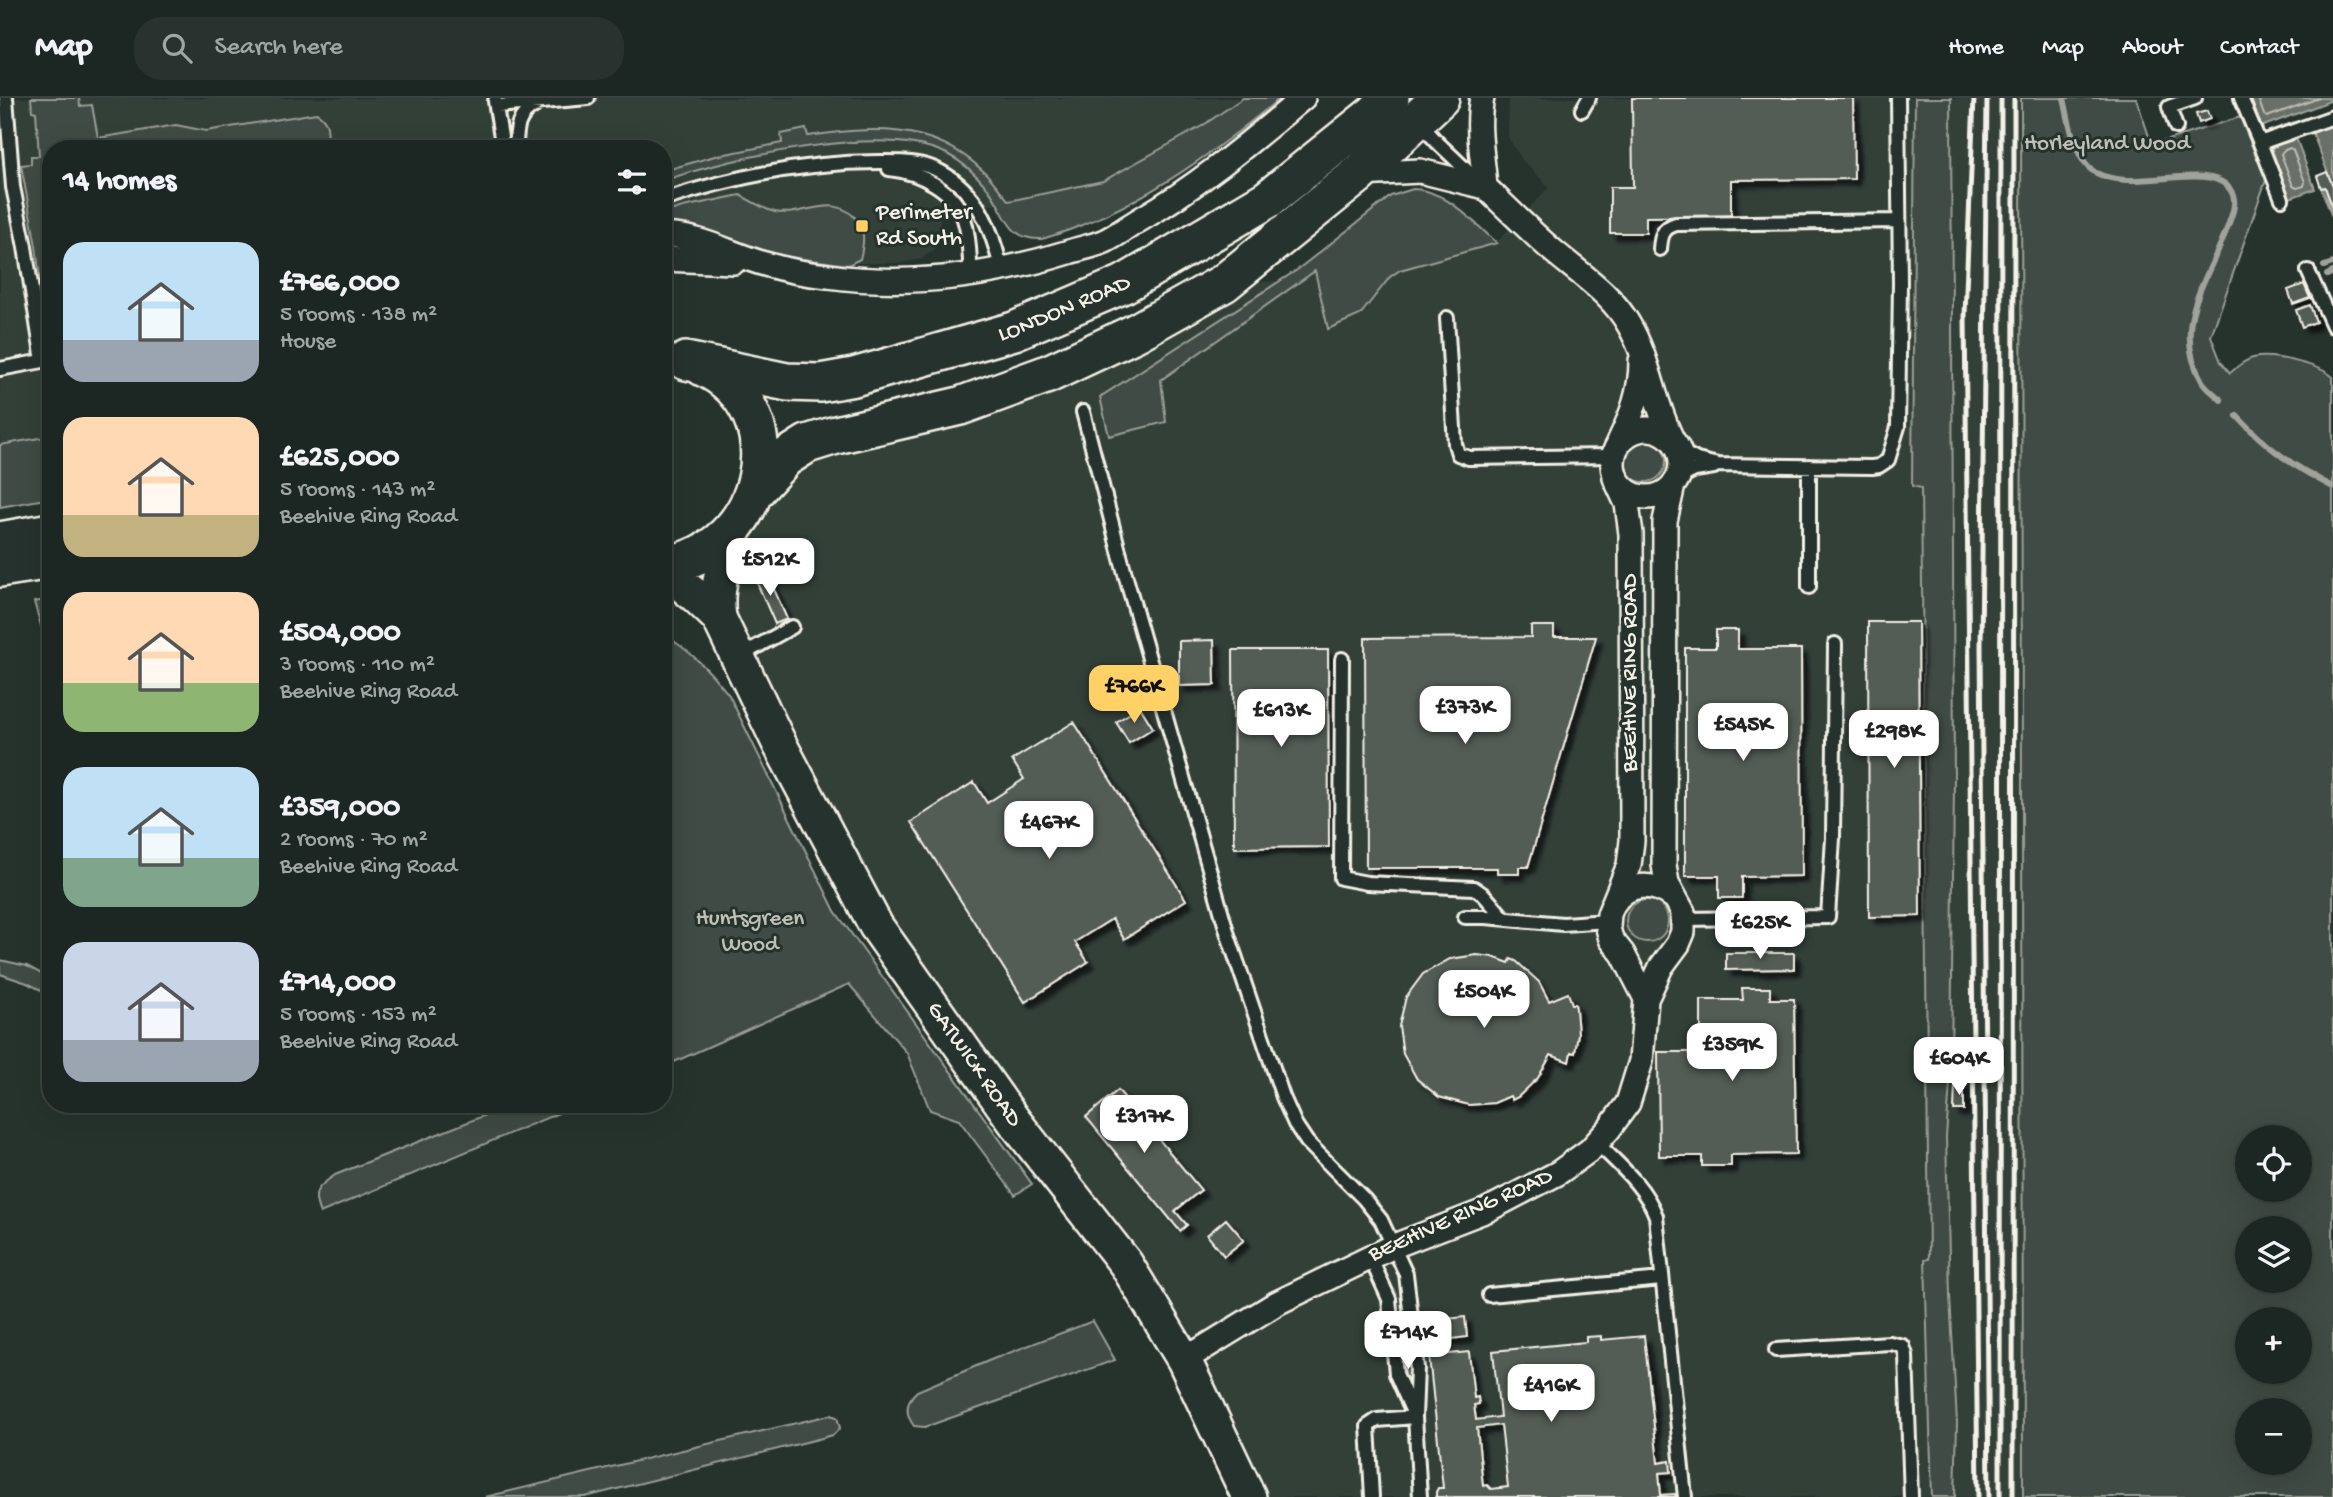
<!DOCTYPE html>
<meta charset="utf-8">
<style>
:root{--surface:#1c2622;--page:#29322f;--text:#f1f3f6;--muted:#a0a5a5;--line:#3a4340;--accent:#ffd166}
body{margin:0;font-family:"Gochi Hand",sans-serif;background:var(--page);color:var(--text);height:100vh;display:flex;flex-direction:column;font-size:26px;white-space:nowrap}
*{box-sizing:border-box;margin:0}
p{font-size:23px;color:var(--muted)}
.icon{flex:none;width:38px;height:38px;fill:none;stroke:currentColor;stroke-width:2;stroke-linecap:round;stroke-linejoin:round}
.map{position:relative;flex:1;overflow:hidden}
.sheet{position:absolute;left:42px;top:42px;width:630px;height:973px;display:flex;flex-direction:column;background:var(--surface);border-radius:28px;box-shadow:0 7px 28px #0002,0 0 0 2px var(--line)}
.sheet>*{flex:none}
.controls{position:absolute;left:2235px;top:1027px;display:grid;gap:14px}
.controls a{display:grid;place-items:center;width:77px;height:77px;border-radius:50%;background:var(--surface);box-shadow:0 7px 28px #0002,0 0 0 2px var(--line);font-size:35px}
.price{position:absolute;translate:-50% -60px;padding:0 16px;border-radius:14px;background:#fff;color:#222;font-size:23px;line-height:46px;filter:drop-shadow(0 2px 4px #0008)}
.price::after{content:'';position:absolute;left:50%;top:42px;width:21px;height:16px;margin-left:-10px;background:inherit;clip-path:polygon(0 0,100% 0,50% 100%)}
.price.selected{background:var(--accent);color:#111}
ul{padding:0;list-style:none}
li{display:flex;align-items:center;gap:21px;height:175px;padding:0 21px}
li span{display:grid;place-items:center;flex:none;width:196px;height:140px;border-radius:21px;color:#555}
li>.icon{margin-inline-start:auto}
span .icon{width:84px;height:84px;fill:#fffc;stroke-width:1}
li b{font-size:30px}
h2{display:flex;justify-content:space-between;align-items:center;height:84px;padding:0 21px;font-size:30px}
header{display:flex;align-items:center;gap:42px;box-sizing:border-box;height:98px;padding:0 35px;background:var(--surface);border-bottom:2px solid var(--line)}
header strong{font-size:33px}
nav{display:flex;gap:38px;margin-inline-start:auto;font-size:24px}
.search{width:490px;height:63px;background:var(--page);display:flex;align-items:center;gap:18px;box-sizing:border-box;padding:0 24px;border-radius:28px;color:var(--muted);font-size:26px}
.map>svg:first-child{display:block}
</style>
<header>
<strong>Map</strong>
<div class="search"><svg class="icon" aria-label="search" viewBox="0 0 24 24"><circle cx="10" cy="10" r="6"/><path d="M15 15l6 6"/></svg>Search here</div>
<nav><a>Home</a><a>Map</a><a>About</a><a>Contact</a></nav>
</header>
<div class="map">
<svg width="2333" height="1399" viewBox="0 0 2333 1399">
<defs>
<filter id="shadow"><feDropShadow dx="6" dy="6" stdDeviation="2" flood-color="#0009"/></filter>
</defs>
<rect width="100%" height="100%" fill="#26332d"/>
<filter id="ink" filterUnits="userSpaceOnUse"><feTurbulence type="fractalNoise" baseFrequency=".0143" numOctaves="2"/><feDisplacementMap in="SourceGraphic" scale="14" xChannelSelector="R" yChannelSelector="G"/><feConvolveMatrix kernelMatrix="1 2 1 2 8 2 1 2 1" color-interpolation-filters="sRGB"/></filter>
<g filter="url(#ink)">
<!-- built -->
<path fill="#333f39" d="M0 0H1243L1202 28 1103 83 998 106 939 116 941 133 935 150 922 161 901 165H854L860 161 863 152 862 128 663 119V51H51L48 237 51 240V338L0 347Z
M1509 0H1924L1921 520 1926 899 1929 1154 1941 1399H1249L1211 1317 876 828 717 500 785 360 960 308 1224 185 1280 183 1391 98 1403 93 1423 91 1435 95 1497 144 1549 89 1522 62 1508 39Z
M1951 0H2021L2023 1399H1955L1957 1325 1950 1198 1946 1039 1951 972 1954 685Z"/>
<!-- green -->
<path fill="#414b45" stroke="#9a9e96" stroke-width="2" fill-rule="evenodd" d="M31 0H79L80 8 92 7 98 40 176 27 206 33 316 15C331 22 327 37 328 51H51V240L46 231 36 148 21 67 31 66V58H39L36 14 32 13Z
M1243 0H1280C1209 59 1131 115 1042 141 1006 143 1006 113 988 91 977 77 963 64 947 56 884 24 729 60 663 83V73L715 58 782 45 781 36 806 31 808 38C870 29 931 24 981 71 992 80 1000 93 1009 103L1103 83 1202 28Z
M1915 0H1951L1954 685 1951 972 1946 1039 1950 1198 1957 1325 1955 1399H1932L1925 1162 1929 1161 1921 390 1912 388Z
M2021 0H2136L2152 47 2240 19 2266 82 2211 238 2221 264 2230 275C2237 269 2244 262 2253 260 2271 255 2320 267 2333 279V1399H2023ZM2247 1040H2300V1092H2247ZM2247 1130H2300V1183H2247ZM2247 1222H2300V1274H2247ZM2247 1312H2300V1365H2247Z
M1413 91C1445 91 1474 125 1497 145L1400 172 1390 179 1360 217 1328 231 1315 173 1161 282 1166 324 1109 338 1100 299 1297 172 1391 98Z
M740 97C751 103 763 111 775 114 806 120 833 92 858 123 866 133 863 150 860 161L848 167 782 158 756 152 679 128 663 127V115L683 109Z
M51 338V400L0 409V347Z
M1624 363a21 21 0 1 1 42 0a21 21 0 1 1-42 0Z
M51 501V561L34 504Z
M663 536C691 553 709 572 729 597L835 813 1032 1086 1015 1097 959 1022 930 1012 907 955 849 886 663 969Z
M1626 823a21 21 0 1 1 42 0a21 21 0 1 1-42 0Z
M0 862 27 868 51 881V897L27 885 0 876Z
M513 1006H580L320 1115C311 1094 317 1089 335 1077Z
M1093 1223 1115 1262 925 1329 914 1328C905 1316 905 1304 917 1293L993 1261Z
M830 1317 837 1319 840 1330 833 1337 822 1340 585 1399H485Z"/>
<!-- water -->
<path fill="#676f68" stroke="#9fa39b" stroke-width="2" d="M2251 0H2329L2330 3 2261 29Z
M2333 25V86H2332L2312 33Z
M2296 40 2315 91 2290 100 2271 49Z"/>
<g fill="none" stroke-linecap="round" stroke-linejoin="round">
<!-- shore -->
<path stroke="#bcbdb5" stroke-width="2" d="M2258 0 2264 17 2267 19 2319 0
M2290 50 2293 52 2305 84 2304 88 2297 90 2293 88 2281 56 2283 53Z"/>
<!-- stream -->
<path stroke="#9fa39b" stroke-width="6" d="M2064 0C2068 19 2074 56 2089 70 2125 102 2217 55 2233 97 2236 105 2233 114 2230 122 2213 176 2168 224 2202 283 2206 290 2215 296 2221 302
M2324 92 2333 116
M2324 168 2333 165
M2327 177 2333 174
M2237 318C2268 351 2293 368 2333 389"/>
</g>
<!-- building -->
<path fill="#525c55" stroke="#f4f1e8" stroke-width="2" fill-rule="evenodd" filter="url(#shadow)" d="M1632 0H1853L1854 81 1731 82V118L1646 119V135H1610V89H1633Z
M2207 13 2210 21 2199 25 2196 16Z
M2327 74 2333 88V110L2325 89 2321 90 2317 78Z
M2304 186 2310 200 2293 206 2288 192Z
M2310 207 2316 224 2302 229 2296 212Z
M766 473 787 521 775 526 754 478Z
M1868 524H1918L1920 818 1869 819Z
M1531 528H1554V539H1596L1528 769H1519V776H1497V770H1366L1365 540 1531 539Z
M1716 532H1738V551H1801L1802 778 1742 779V800H1719V778H1685V550H1716Z
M1214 542 1215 587 1179 588V543Z
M1233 552H1328L1329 749 1234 750Z
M1140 609 1153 630 1129 645 1116 624Z
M1074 624 1186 802 1124 841 1112 821 1075 844 1088 864 1025 904 911 724 974 684 987 705 1024 681 1012 662Z
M1726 855H1794V871L1726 872Z
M1477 857 1493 859 1509 865 1511 861 1516 863 1539 884 1549 903 1568 895 1572 906H1575L1576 911 1578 936 1575 955 1571 954 1569 964 1551 957 1538 980 1518 999 1512 1002 1510 998 1494 1005 1469 1007 1439 999 1417 981 1403 956 1399 928 1406 899 1423 876 1450 861Z
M1742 890H1770V901H1794L1796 1056 1731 1057V1068H1702V1058H1659L1658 954H1701V902H1743Z
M1955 986H1964V1012H1954Z
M1118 992 1201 1092 1175 1113 1187 1127 1180 1133 1086 1019Z
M1226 1121 1244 1142 1224 1158 1207 1137Z
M1465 1219 1467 1239 1430 1244 1427 1223Z
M1601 1238V1242L1644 1238 1658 1365 1670 1363 1671 1374 1659 1375 1661 1397 1675 1396 1676 1399H1436V1394L1438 1390H1443L1429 1258 1469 1254 1474 1300 1478 1299 1479 1306 1474 1307 1476 1322 1500 1319 1493 1253 1586 1244V1239ZM1501 1327 1508 1389 1491 1391 1487 1387 1483 1388 1477 1330Z
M1412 1263 1413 1282 1405 1283 1404 1264Z"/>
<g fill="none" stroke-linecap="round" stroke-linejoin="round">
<defs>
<path id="lane" d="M6 0 13 89 25 149 43 263
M2241 0 2260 45
M495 3 503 51
M497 8 588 0
M1582 12 1589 0
M1418 23 1437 44 1479 84
M2176 29 2169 9 2195 0
M516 51C516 31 517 17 536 7
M889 71C919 74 954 91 964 121 970 138 969 158 971 176
M2282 101 2260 45 2333 19
M663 102C732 79 806 64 879 64 900 64 922 63 941 74 978 94 992 131 1001 170
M1660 151C1661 139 1662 130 1676 126L1899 123
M2308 173 2333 228
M1447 220 1455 346 1458 356 1469 360 1613 358
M0 271 48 262
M1083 314 1125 476 1228 837 1283 999 1295 1026 1307 1044 1364 1101 1381 1122 1406 1176 1417 1270 1415 1319 1420 1399
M1678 352 1697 362 1718 367 1872 369 1879 368 1888 362 1898 329 1900 185 1898 0
M1809 368V489
M1677 381 1695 372 1714 369
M738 559 792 529
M1342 561 1341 780 1367 785 1474 790 1484 797 1504 820
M1465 819H1486L1563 826 1608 823
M1684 821 1828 819 1833 740 1835 546
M1597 1045C1619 1067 1645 1088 1656 1118L1685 1399
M1370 1159 1389 1201 1396 1276 1415 1319 1377 1322 1368 1328 1372 1399
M1489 1197 1662 1181
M1776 1252 1890 1245 1903 1248 1906 1257 1911 1399"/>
<path id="street" d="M1482 0C1476 29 1483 60 1485 89 1507 110 1529 132 1552 152 1579 175 1612 196 1629 227 1650 263 1654 307 1673 343
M1359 76 1420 73 1485 89
M663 138C698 136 732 157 765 166 785 172 807 176 828 178 908 189 992 178 1069 154 1081 150 1094 148 1105 143 1117 137 1129 128 1141 121 1200 87 1251 43 1303 0
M663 161 734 164
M663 257 667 258
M1613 365a34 34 0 1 1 68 0a34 34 0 1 1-68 0Z
M1619 344C1632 317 1641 293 1641 263
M1615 380 1627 406 1631 436 1632 743 1629 767 1609 816 1608 830 1611 841 1623 856 1646 901
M1614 805C1628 784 1653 784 1672 798
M1184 1262 1277 1205 1394 1148 1487 1112 1558 1075 1590 1052 1609 1031 1628 1005 1641 963 1646 901 1661 869 1678 846 1683 834V814L1667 785 1664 767 1665 423 1673 387"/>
<g id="secondary">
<path id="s1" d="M663 471 697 499 719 520 779 645 876 828 1014 1023 1126 1166 1184 1262 1249 1399"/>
<path d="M719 520C714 489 726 458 735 429"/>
</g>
<g id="primary">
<path id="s2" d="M686 263 787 284 820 285 854 279 1014 233 1124 186 1268 101 1374 16 1390 0"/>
<path d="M755 393 785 360 807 346 836 337 960 308 1048 276 1135 235 1224 185 1359 76 1440 0"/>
<path d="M0 443 51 434"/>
<path d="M663 467C766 455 798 313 703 269"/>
<path d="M0 470 51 462"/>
</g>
</defs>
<!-- lane casing -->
<use href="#lane" stroke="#f4f1e8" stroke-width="18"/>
<!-- street casing -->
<use href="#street" stroke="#f4f1e8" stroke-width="28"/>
<!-- secondary casing -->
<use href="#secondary" stroke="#f4f1e8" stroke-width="38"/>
<!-- primary casing -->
<use href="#primary" stroke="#f4f1e8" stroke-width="42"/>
<!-- lane -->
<use href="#lane" stroke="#26332d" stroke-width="12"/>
<!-- street -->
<use href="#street" stroke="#26332d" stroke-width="23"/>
<!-- secondary -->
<use href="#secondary" stroke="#26332d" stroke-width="33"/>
<!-- primary -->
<use href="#primary" stroke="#26332d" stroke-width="37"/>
<!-- rail -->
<path stroke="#f4f1e8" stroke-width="5" d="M1974 0 1965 217 1978 1399
M1987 0 1981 550 1989 1399
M2000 1399 2001 0
M2013 1399 2014 0"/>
</g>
</g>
<!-- markers -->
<rect fill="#ffd166" stroke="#26332d" stroke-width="2.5" x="855" y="121" width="14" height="14" rx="3.5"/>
<g text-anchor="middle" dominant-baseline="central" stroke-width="6" stroke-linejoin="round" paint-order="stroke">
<!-- park labels -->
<g font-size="23" fill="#bebfb7" stroke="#26332d">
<text x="2107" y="46">Horleyland Wood</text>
<text x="750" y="821">Huntsgreen<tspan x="750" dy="26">Wood</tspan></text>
</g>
<!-- poi labels -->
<g font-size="23" fill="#f4f1e8" stroke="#26332d" text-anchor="start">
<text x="876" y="115">Perimeter<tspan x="876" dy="26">Rd South</tspan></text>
</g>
<!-- street labels -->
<g font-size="23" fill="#f4f1e8" stroke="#26332d">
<text stroke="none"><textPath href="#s2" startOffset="392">LONDON ROAD</textPath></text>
<text transform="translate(1631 575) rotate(-90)">BEEHIVE RING ROAD</text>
<text stroke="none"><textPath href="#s1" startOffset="590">GATWICK ROAD</textPath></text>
<text transform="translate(1461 1118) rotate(-24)">BEEHIVE RING ROAD</text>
</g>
</g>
</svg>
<div class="controls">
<a><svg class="icon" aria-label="locate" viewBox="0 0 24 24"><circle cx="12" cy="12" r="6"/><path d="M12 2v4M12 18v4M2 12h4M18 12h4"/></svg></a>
<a><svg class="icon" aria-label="layers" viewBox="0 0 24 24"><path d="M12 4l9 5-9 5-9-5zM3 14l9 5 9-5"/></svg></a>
<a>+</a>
<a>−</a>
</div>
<b class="price" style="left:770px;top:500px">£512K</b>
<b class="price selected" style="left:1134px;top:627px">£766K</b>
<b class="price" style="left:1465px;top:648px">£373K</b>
<b class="price" style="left:1281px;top:651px">£613K</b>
<b class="price" style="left:1743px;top:665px">£545K</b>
<b class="price" style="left:1894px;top:672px">£298K</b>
<b class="price" style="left:1049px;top:763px">£467K</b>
<b class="price" style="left:1760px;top:863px">£625K</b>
<b class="price" style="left:1484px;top:932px">£504K</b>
<b class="price" style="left:1732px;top:985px">£359K</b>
<b class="price" style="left:1959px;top:999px">£604K</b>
<b class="price" style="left:1144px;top:1057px">£317K</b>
<b class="price" style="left:1408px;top:1273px">£714K</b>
<b class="price" style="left:1551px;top:1326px">£416K</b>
<section class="sheet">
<h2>14 homes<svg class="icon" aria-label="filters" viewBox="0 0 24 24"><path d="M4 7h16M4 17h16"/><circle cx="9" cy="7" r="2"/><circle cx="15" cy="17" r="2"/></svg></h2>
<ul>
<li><span style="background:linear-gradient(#bfe0f5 70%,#9aa5b1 0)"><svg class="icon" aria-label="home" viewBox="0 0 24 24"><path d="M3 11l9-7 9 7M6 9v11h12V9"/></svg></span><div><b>£766,000</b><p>5 rooms · 138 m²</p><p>House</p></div></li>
<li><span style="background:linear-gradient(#ffd9b3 70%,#c2b280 0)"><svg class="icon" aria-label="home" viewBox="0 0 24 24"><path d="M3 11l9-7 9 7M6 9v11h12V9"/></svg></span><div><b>£625,000</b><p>5 rooms · 143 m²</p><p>Beehive Ring Road</p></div></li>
<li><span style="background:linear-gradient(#ffd9b3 65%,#8fb573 0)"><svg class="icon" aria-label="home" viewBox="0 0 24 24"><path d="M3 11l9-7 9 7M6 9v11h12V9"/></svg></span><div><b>£504,000</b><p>3 rooms · 110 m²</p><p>Beehive Ring Road</p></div></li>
<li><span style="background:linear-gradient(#bfe0f5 65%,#7fa58c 0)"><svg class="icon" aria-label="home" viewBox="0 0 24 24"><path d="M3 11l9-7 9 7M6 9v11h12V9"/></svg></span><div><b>£359,000</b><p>2 rooms · 70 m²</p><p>Beehive Ring Road</p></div></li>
<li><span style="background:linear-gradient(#c9d6e8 70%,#9aa5b1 0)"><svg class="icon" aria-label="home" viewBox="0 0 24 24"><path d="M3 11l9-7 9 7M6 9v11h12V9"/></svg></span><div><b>£714,000</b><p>5 rooms · 153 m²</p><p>Beehive Ring Road</p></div></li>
</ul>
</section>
</div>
